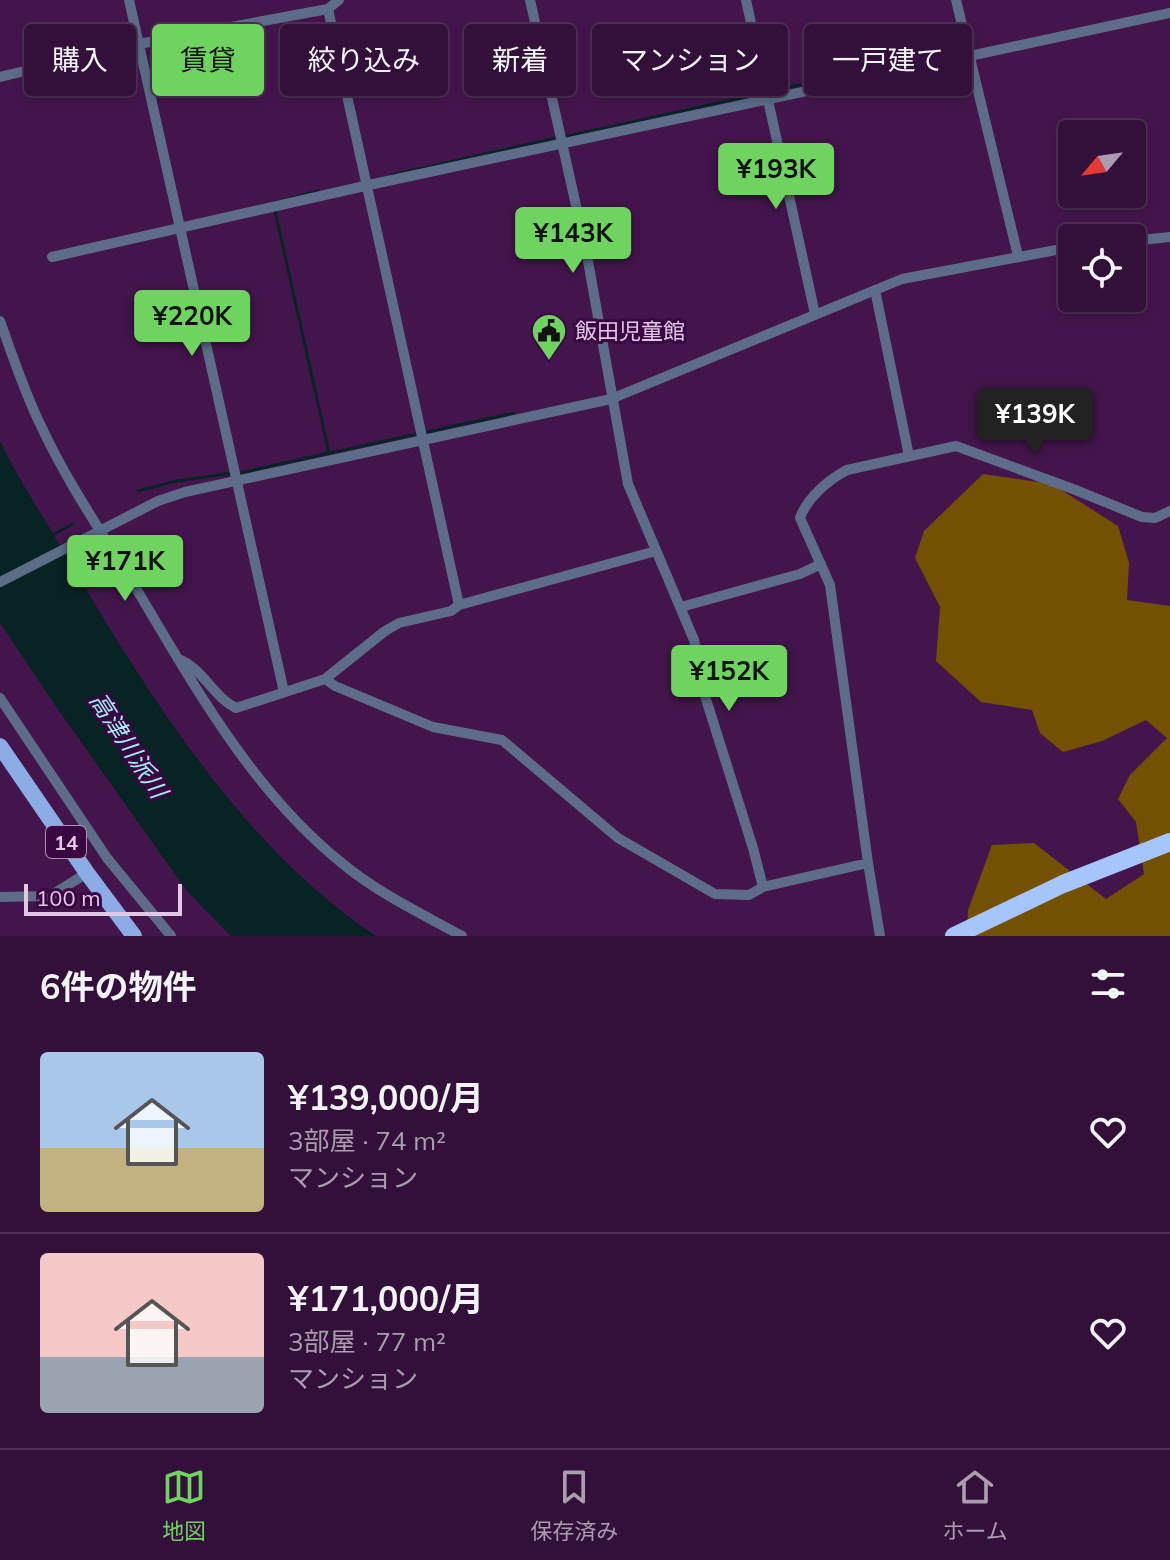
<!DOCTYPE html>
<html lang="ja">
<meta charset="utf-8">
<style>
:root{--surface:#33103a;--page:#3b1942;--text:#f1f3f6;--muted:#a99daf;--line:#4e3054;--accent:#6fd35f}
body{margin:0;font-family:Mulish,"Noto Sans JP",sans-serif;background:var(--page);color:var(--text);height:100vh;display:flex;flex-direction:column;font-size:30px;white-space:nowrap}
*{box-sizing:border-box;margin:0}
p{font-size:26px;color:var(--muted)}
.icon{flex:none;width:44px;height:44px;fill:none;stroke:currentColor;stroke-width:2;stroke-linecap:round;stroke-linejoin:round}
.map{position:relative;height:936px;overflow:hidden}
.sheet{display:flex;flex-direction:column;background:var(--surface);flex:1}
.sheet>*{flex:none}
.banner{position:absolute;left:24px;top:24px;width:1122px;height:72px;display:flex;gap:16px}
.needle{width:52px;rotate:241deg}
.fabs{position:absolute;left:1058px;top:120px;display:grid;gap:16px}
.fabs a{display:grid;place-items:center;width:88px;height:88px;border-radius:8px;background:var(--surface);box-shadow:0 4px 12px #0003,0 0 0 2px var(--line);font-size:40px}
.scale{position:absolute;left:24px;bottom:20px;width:158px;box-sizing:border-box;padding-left:8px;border:4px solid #e2c7e7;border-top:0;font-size:22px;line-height:28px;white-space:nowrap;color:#e2c7e7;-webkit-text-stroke:6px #390842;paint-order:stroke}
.price{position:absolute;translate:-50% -68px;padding:0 18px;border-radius:8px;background:var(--accent);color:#111;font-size:26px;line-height:52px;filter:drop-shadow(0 2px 4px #0008)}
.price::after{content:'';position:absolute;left:50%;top:48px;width:24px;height:18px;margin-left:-12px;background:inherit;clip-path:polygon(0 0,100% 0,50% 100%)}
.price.current{background:#222;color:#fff}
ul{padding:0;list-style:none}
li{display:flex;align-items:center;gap:24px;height:200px;padding:0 40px}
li+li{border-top:2px solid var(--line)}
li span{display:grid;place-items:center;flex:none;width:224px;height:160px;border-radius:8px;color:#555}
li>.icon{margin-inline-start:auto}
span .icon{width:96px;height:96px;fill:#fffc;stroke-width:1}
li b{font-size:34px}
h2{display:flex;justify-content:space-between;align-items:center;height:96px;padding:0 40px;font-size:34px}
.tag{padding:0 28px;border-radius:8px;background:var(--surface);box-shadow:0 4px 12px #0003,0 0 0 2px var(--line);font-size:28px;line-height:72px}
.tag.current{background:var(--accent);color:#111}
.menu{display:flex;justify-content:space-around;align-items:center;height:112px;border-top:2px solid var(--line);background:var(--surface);font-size:22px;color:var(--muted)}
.menu a{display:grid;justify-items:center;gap:4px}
.menu .current{color:var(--accent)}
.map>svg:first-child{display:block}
</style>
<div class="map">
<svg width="1170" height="936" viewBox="0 0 1170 936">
<rect width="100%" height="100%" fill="#44154d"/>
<!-- forest -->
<path fill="#735100" d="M983 474 1052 484 1118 526 1129 563 1127 600 1170 606V936H967L968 910 992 845 1034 843 1106 899 1144 874 1136 822 1118 799 1130 775 1167 738 1146 720 1102 741 1063 752 1040 733 1032 710 981 702 936 661 940 607 915 558 924 531Z"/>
<!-- water -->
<path fill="#082324" d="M0 441C20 483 47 522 70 562 148 695 246 851 376 936H231L186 890 57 708 0 623Z"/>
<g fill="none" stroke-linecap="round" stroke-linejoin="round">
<!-- stream -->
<path stroke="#082324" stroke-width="3" d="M771 91 865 71
M564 137 763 93
M392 175 556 138
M273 203 318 191
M330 453 514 413
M240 473 329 453 275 211
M138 491 177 481 232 473
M52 535 73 524"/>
<!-- minor -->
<path stroke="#5d6d89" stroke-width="10" d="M129 0 284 692
M530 0 586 250 628 484 694 640 705 696 753 848 763 887
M746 0 815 314
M956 0 1018 256
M328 9 459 605
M0 77 139 44 328 9 339 0
M1132 241 1170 237
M52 257 369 185 1170 13
M875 290 909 456
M0 321C13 357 25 394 42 428 69 486 107 540 140 595 197 691 255 794 343 864 378 893 422 914 462 936
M0 582 158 501 185 492 611 399 902 279 1072 247
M681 607 800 574 821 564
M178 659C203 668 212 696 236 708L325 679 385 631 399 623 451 611 459 605 656 551
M325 679 335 686 433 727 502 740 618 838 715 894 749 895 763 887 868 863 880 936
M0 698 107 858 171 936
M868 863 830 585 800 518C807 498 828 480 847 470L956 446 1073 489 1142 517 1155 518 1170 511
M0 897 50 896 87 873"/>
<!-- primary -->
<path stroke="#8bace5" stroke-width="16" d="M0 746 87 873 134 936"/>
<!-- motorway -->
<path stroke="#a5c5fc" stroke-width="18" d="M954 936 1063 884 1170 842"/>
</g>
<!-- icons -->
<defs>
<symbol id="civic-pin" viewBox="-11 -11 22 30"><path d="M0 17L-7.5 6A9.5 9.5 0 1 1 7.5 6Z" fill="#6fd35f" stroke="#390842"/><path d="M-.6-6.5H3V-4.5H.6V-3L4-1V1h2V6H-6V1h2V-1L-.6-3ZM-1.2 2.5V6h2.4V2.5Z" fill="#111"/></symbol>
</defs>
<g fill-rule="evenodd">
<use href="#civic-pin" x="529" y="311" width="40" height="54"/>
</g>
<g text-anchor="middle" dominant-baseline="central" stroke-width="6" stroke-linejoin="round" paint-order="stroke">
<!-- shield labels -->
<rect fill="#390842" stroke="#af8eb6" stroke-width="2" x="46" y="826" width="40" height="32" rx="6"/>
<g font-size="20" font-weight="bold" fill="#e2c7e7">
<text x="66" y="842">14</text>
</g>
<!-- poi labels -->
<g font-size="22" fill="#e2c7e7" stroke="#390842" text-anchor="start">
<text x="575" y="331">飯田児童館</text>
</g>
<!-- water labels -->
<g font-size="24" font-style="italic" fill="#a3f1f6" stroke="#390842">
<text transform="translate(129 745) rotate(57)">高津川派川</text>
</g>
</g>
</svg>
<div class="fabs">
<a><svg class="needle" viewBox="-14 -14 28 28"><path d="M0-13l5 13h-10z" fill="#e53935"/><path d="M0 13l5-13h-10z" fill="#a99daf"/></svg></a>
<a><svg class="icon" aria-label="locate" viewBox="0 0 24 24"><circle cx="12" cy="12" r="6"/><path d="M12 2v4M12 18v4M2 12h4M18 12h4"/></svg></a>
</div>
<div class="scale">100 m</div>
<b class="price" style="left:776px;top:211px">¥193K</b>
<b class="price" style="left:573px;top:275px">¥143K</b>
<b class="price" style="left:192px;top:358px">¥220K</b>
<b class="price current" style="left:1035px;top:456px">¥139K</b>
<b class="price" style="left:125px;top:603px">¥171K</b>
<b class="price" style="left:729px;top:713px">¥152K</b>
<div class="banner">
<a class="tag">購入</a>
<a class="tag current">賃貸</a>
<a class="tag">絞り込み</a>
<a class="tag">新着</a>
<a class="tag">マンション</a>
<a class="tag">一戸建て</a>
</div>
</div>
<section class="sheet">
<h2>6件の物件<svg class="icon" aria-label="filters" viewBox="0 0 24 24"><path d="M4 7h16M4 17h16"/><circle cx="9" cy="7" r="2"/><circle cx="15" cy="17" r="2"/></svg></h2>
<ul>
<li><span style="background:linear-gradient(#a9c7e8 60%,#c2b280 0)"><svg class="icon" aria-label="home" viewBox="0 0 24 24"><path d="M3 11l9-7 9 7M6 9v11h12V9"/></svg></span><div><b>¥139,000/月</b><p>3部屋 · 74 m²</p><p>マンション</p></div><svg class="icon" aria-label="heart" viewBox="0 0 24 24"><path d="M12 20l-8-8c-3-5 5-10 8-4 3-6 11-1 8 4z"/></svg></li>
<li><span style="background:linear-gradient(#f6c9c9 65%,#9aa5b1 0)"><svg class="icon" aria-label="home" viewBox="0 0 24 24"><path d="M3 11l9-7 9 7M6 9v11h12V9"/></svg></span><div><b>¥171,000/月</b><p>3部屋 · 77 m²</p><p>マンション</p></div><svg class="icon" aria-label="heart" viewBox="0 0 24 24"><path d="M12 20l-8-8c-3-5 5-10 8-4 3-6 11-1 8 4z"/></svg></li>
</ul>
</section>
<nav class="menu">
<a class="current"><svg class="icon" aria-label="map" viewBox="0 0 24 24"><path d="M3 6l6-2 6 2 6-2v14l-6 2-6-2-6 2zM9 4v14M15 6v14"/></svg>地図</a>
<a><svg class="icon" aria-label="saved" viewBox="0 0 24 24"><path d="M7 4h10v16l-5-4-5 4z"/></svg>保存済み</a>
<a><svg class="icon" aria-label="home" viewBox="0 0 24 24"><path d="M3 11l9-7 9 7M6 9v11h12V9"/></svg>ホーム</a>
</nav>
